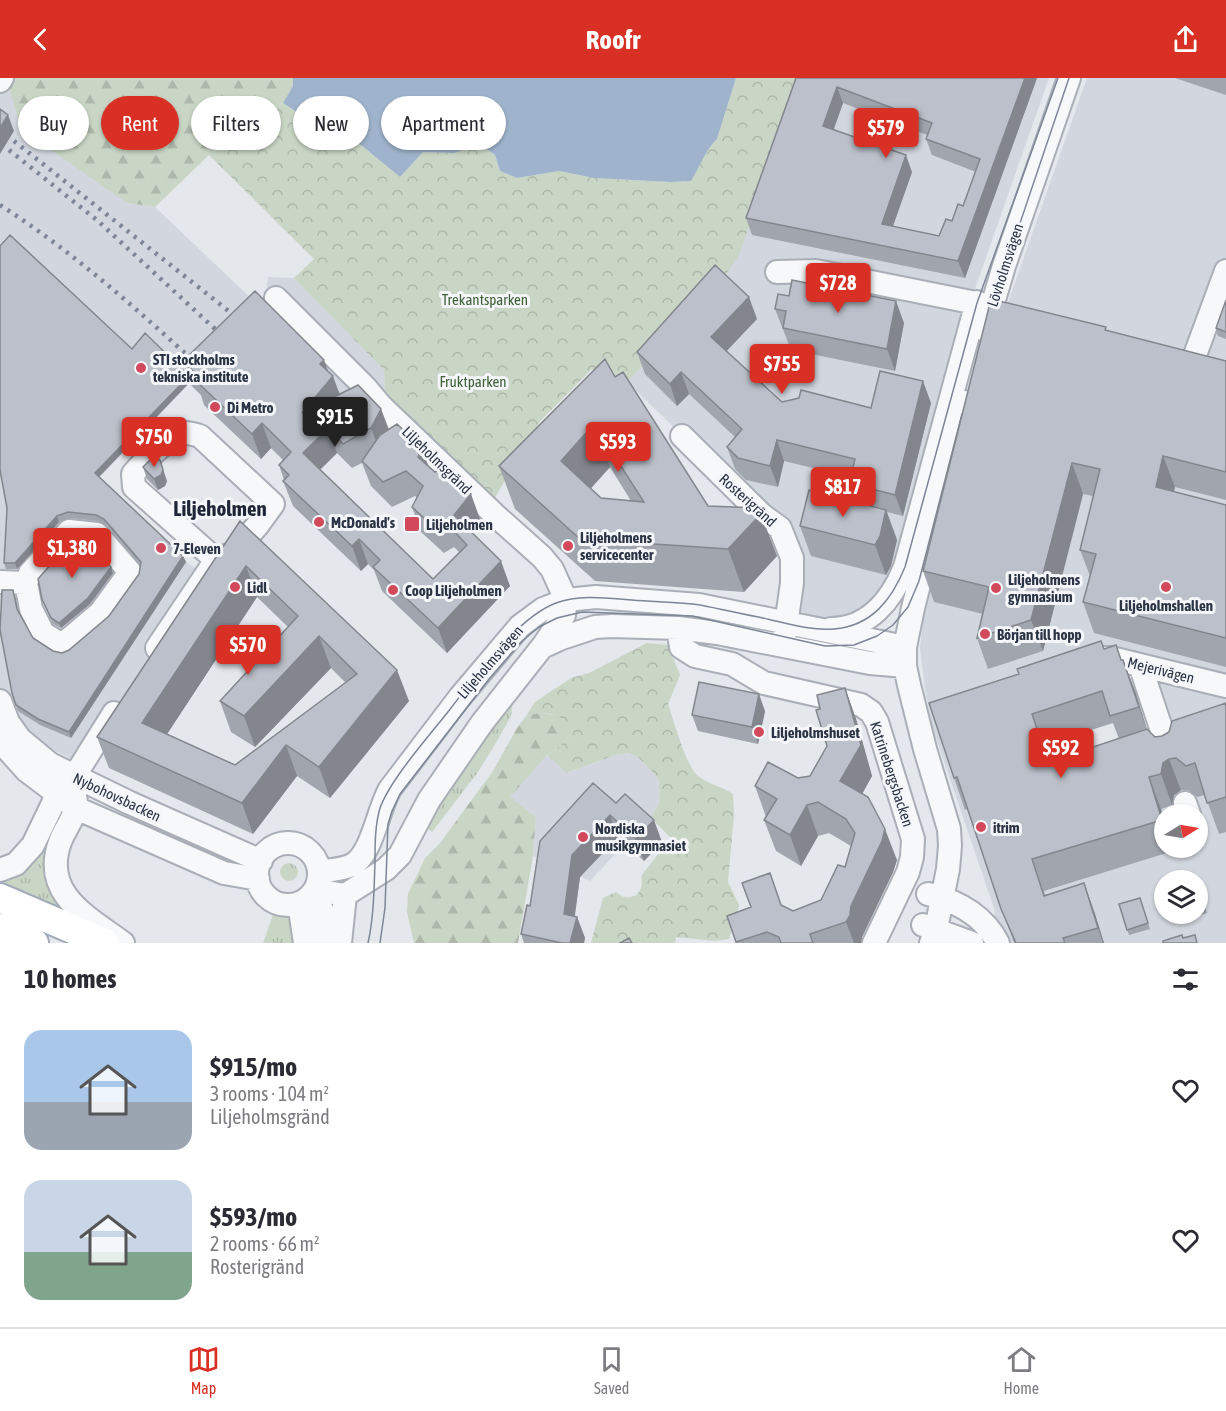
<!DOCTYPE html>
<meta charset="utf-8">
<style>
:root{--surface:#fff;--page:#f2f2f3;--text:#2b2b33;--muted:#7c7c81;--line:#e1e1e2;--accent:#d93025}
body{margin:0;font-family:"Asap Condensed",sans-serif;background:var(--page);color:var(--text);height:100vh;display:flex;flex-direction:column;font-size:22px;white-space:nowrap}
*{box-sizing:border-box;margin:0}
p{font-size:20px;color:var(--muted)}
.icon{flex:none;width:33px;height:33px;fill:none;stroke:currentColor;stroke-width:2;stroke-linecap:round;stroke-linejoin:round}
.map{position:relative;height:865px;overflow:hidden}
.panel{display:flex;flex-direction:column;background:var(--surface);flex:1}
.panel>*{flex:none}
.top-card{position:absolute;left:18px;top:18px;width:600px;height:54px;display:flex;gap:12px}
.needle{width:39px;rotate:79deg}
.fabs{position:absolute;left:1154px;top:726px;display:grid;gap:12px}
.fabs a{display:grid;place-items:center;width:54px;height:54px;border-radius:50%;background:var(--surface);box-shadow:0 2px 4px #0004;font-size:30px}
.price{position:absolute;translate:-50% -51px;padding:0 14px;border-radius:6px;background:var(--accent);color:#fff;font-size:20px;line-height:39px;filter:drop-shadow(0 2px 3px #0008)}
.price::after{content:'';position:absolute;left:50%;top:36px;width:18px;height:14px;margin-left:-9px;background:inherit;clip-path:polygon(0 0,100% 0,50% 100%)}
.price.current{background:#222;color:#fff}
ul{padding:0;list-style:none}
li{display:flex;align-items:center;gap:18px;height:150px;padding:0 24px}
li span{display:grid;place-items:center;flex:none;width:168px;height:120px;border-radius:18px;color:#555}
li>.icon{margin-inline-start:auto}
span .icon{width:72px;height:72px;fill:#fffc;stroke-width:1}
li b{font-size:26px}
h2{display:flex;justify-content:space-between;align-items:center;height:72px;padding:0 24px;font-size:26px}
.pill{padding:0 21px;border-radius:27px;background:var(--surface);box-shadow:0 2px 4px #0004;font-size:21px;line-height:54px}
.pill.current{background:var(--accent);color:#fff}
header{display:flex;justify-content:space-between;align-items:center;height:78px;padding:0 24px;background:var(--accent);color:#fff;font-size:27px;font-weight:700}
.dock{display:flex;justify-content:space-around;align-items:center;height:84px;border-top:2px solid var(--line);background:var(--surface);font-size:16px;color:var(--muted)}
.dock a{display:grid;justify-items:center;gap:3px}
.dock .current{color:var(--accent)}
.map>svg:first-child{display:block}
</style>
<header><svg class="icon" aria-label="back" viewBox="0 0 24 24"><path d="M15 5l-7 7 7 7"/></svg>Roofr<svg class="icon" aria-label="share" viewBox="0 0 24 24"><path d="M12 15V3M7 8l5-5 5 5M5 13v7h14v-7"/></svg></header>
<div class="map">
<svg width="1226" height="865" viewBox="0 0 1226 865">
<defs>
<pattern id="grass-tufts" width="24" height="20" patternUnits="userSpaceOnUse" patternTransform="scale(1.5)"><rect width="24" height="20" fill="#c9d6c5"/><path d="M3 7l-1-3M5 7V3M7 7l1-3M15 17l-1-3M17 17v-4M19 17l1-3" fill="none" stroke="#adb8ab"/></pattern>
<pattern id="forest-firs" width="22" height="20" patternUnits="userSpaceOnUse" patternTransform="scale(1.5)"><rect width="22" height="20" fill="#c9d6c5"/><path d="M5 1l3.5 6h-7zM16 11l3.5 6h-7z" fill="#adb8ab"/></pattern>
<pattern id="park-crowns" width="20" height="18" patternUnits="userSpaceOnUse" patternTransform="scale(1.5)"><rect width="20" height="18" fill="#c9d6c5"/><path d="M2 6a3 3 0 1 1 6 0M12 15a3 3 0 1 1 6 0" fill="none" stroke="#adb8ab"/></pattern>
</defs>
<rect width="100%" height="100%" fill="#e4e7ec"/>
<!-- built -->
<path fill="#d2d6de" fill-rule="evenodd" d="M802 0H1049L970 225 899 500 854 541 822 546 790 541V479L763 435 627 304 727 195Z
M1087 0H1226V865H989L995 833 933 651 925 612 920 570 923 541 1005 233ZM1123 578 1166 666 1055 700 1023 602ZM1164 736H1197V770H1164ZM1164 802H1197V836H1164Z
M0 4 9 9 127 125 155 129 258 227 266 219 268 199 294 200 384 292 385 318 284 383 271 370 261 381 204 327 207 323 189 306 98 401 186 484 208 498 81 686 36 663 0 633Z
M630 675 638 679 658 700 660 717 658 728 650 739 590 803 533 778 536 739 509 719 547 677 568 695 615 677Z"/>
<!-- grass -->
<path fill="url(#grass-tufts)" d="M514 616 511 638 497 663 478 694 432 754 423 746Z
M51 752 55 754 62 830 60 831 3 807 1 804C8 800 16 800 23 795 39 786 44 768 51 752Z
M280 794a9 9 0 1 1 18 0a9 9 0 1 1-18 0Z
M276 828 291 837 301 865H263Z"/>
<!-- forest -->
<path fill="url(#forest-firs)" d="M12 0H293V8L283 25 209 77 155 129 127 125 21 51 9 9Z
M537 635C555 637 565 635 573 654L561 667 547 677 510 719 536 739 533 778 518 865H414L407 834 408 816 425 780 440 765 493 693 517 650 526 638Z"/>
<!-- park -->
<path fill="url(#park-crowns)" d="M736 0H802L738 179 727 195 620 312 592 291 540 343 493 423 385 318 384 292 294 200 314 181 209 77 283 25 304 39 361 67 400 99 423 74 453 75 480 66 495 77 500 93 517 100 559 93 594 100 671 104 690 103C699 90 707 70 717 61Z
M647 565 668 567 680 597 668 626C674 643 685 684 696 696 706 706 722 708 733 716L734 737 728 804 739 827 729 861 715 863 676 859 675 865H591L603 820 616 814C619 816 622 819 625 819 639 822 644 808 641 798L671 760 650 739 658 728 660 717 658 700 638 679 629 675 615 677 567 695 547 677 561 667 573 654C564 635 546 632 526 638L535 624 571 600 589 595Z"/>
<!-- water -->
<path fill="#9fb4cc" d="M293 0H736L717 61C707 70 699 90 691 103L671 104 594 100 559 93 517 100 500 93 495 77 480 66 454 75 423 74 400 99 361 67 304 39 283 25 293 8Z"/>
<g fill="none" stroke-linecap="round" stroke-linejoin="round">
<defs>
<path id="minor" d="M0 3 2 0
M777 194 816 193 991 228
M276 220 366 310 382 329 495 437 542 479 552 491 566 522 564 537 543 568
M985 252 1004 188 1069 0
M1195 277 1226 193
M682 358 762 437 780 450 792 480V505L784 561
M0 504 26 505 30 495 69 453 97 456 130 494 100 535 62 567 43 555 31 531 26 505
M678 550 681 569 695 578 732 586 764 605 861 627 871 634 877 644 913 761 912 779 908 794 874 865
M831 551C869 551 892 521 905 489L977 224
M157 570 216 482 233 475 257 448 273 426 200 358C196 357 191 355 186 355 172 355 142 385 133 396L134 409 216 482
M1093 580H1111L1226 608
M1140 587 1170 677
M0 623 8 644 20 661 50 686 130 725 261 783
M0 659 8 672 27 693 76 730 224 795 258 801
M75 716C75 720 77 726 76 730 73 741 64 753 60 764 41 816 88 839 123 865
M1185 725 1189 736
M257 796a31 31 0 1 1 62 0a31 31 0 1 1-62 0Z
M0 792 16 786 33 767 57 717 74 699 114 635
M319 794C329 792 342 792 352 787 372 777 378 731 390 711L460 619 520 548 543 531 566 522 596 519 699 527 905 569
M315 812 345 817 386 791 400 777 429 722 482 645 542 569 562 560 595 549 612 548 678 550 717 555 870 585 905 588
M928 816C957 823 984 838 998 865
M311 817 322 832 327 865
M299 825 305 865
M923 847 972 865
M340 865 345 817
M931 865 936 851 948 791 950 768 949 751 925 671 909 607 905 588V569L913 530 965 324"/>
<path id="major" d="M0 820 105 865
M0 850 34 865"/>
</defs>
<!-- minor casing -->
<use href="#minor" stroke="#a9aeb7" stroke-width="26"/>
<!-- major casing -->
<use href="#major" stroke="#a3abb8" stroke-width="32"/>
<!-- minor -->
<use href="#minor" stroke="#f7f8fa" stroke-width="22"/>
<!-- major -->
<use href="#major" stroke="#fff" stroke-width="28"/>
<!-- tram -->
<path stroke="#7d8696" stroke-width="1.5" d="M989 237 1069 0
M368 865C374 838 374 811 375 784 375 766 375 747 380 730 391 700 431 656 451 630 476 598 518 539 556 525 580 516 607 520 632 522 655 524 678 524 700 527 721 531 742 536 763 540 786 545 810 553 834 551 872 548 892 521 905 489L977 225 1058 0
M380 865 385 830 388 746 392 733 400 716 489 601 522 563 539 549 557 540 582 534 692 538 825 568 854 567 877 558 893 547 908 529 919 503 962 336"/>
<!-- rail -->
<path stroke="#7d8696" stroke-width="4.5" stroke-dasharray="3 6" stroke-linecap="butt" d="M14 63 245 246
M9 72 98 143 228 263
M0 127C72 173 137 231 200 289"/>
</g>
<!-- wall -->
<path fill="#a1a5ae" fill-rule="evenodd" d="M796 0H1037L965 200 752 157 746 140ZM843 25 927 57 926 61 932 77 976 94 963 128 952 143 939 158 893 148 912 94 834 51Z
M1175 0H1226V17Z
M1226 222V261L1218 258 1216 250Z
M775 231 904 245 895 293 791 272Z
M757 241 726 273 782 324 871 330 931 325 903 438 887 434 897 462 891 488 886 497 811 478 800 448 856 425 849 405 850 399 784 383 778 409 746 402 735 391 727 369 735 359 689 316 677 328 645 296 637 274Z
M1107 253 1226 283V422L1175 409 1174 414 1226 427V589L1094 555 1083 524 1090 498 1080 472 1093 418 1083 416 1043 573 988 591 977 560 983 536 934 524 923 493Z
M132 271 187 296 183 283 328 293 340 316 381 331 389 351 422 370 429 389 480 441 470 453 510 508 447 575 382 513 374 492 368 486 361 493 293 428 283 403 284 402 279 387 283 382 271 370 261 381 204 327 201 317 192 308 190 304 99 399 183 478 186 484 71 660 40 647 18 633 12 615 15 518 18 533 33 560 53 573 62 575 69 572 109 538 139 496 140 487 107 447 98 443 70 440 59 444 17 491H6L4 485ZM337 375 352 390 362 385 371 408 392 429 415 418 417 420 412 429 421 454 444 475 454 469 459 474 433 501 320 391Z
M615 299 708 428 777 478 744 514 595 503 515 431 499 388ZM610 389 631 423 601 420 591 410Z
M143 389 167 403 165 408 158 412 147 401Z
M240 443 409 623 330 720 297 698 253 756 109 690 97 659ZM257 519 288 549 220 623 231 654 255 669 331 590 346 605 235 687 167 656Z
M113 495 90 526 61 550 53 546 42 521Z
M1104 571 1121 582 1135 613 1147 652 1155 659 1162 658 1226 625V754L1219 756 1205 717 1197 719 1188 712H1181L1174 717 1172 727 1161 731 1164 742V770H1172L1173 773 1044 813 1045 817 1084 805 1095 836 1104 865H1014L967 731 965 732 954 700ZM1113 645 1119 661 1049 683 1044 667Z
M845 610 856 641 872 698 862 716 897 782 893 794 862 859 861 865H736L727 838 781 827 793 833 821 822 845 789 851 768 829 755 818 758 801 788 776 773 764 742 766 739 755 708 810 698 827 668 820 631Z
M765 633 758 666 698 653 692 637Z
M616 725 662 764 644 783 618 759 580 799 575 838 577 839 585 860 584 865H524L521 856 530 828Z
M1197 803 1207 835 1189 840 1187 836H1197Z
M1140 820 1150 851 1129 857 1119 826Z"/>
<!-- shaded-wall -->
<path fill="#83868d" d="M1025 0H1037L965 200 958 183Z
M837 9 843 25 829 64 823 48Z
M8 37 14 53 0 76V50Z
M906 77 912 94 888 162 882 146Z
M749 219 757 241 719 281 711 259Z
M896 223 904 245 895 293 887 271Z
M324 282 331 301 333 298 342 323 302 335 320 286Z
M681 294 689 316 677 328 670 306Z
M188 299 190 304 97 401 95 395Z
M923 303 931 325 903 438 895 417Z
M381 331 390 356 380 375 371 350Z
M262 345 271 370 261 381 252 356Z
M594 346 610 389 577 426 561 383Z
M328 350 337 375 312 400 303 375Z
M777 362 784 383 778 409 770 388Z
M422 370 431 395 418 379Z
M1163 378 1175 409 1167 440 1156 409Z
M160 382 167 403 165 408 158 412 154 401Z
M1072 385 1083 416 1043 573 1031 542Z
M471 416 480 441 463 462 454 437Z
M886 432 897 462 891 488 886 497 875 467Z
M761 436 777 478 744 514 728 471Z
M57 438 59 444 17 491 15 485Z
M359 461 368 486 361 493 352 468Z
M183 478 186 484 71 660 69 654Z
M501 483 510 508 447 575 438 550Z
M246 488 257 519 154 676 142 645Z
M111 489 113 495 90 526 61 550 59 545Z
M319 558 331 590 255 669 244 638Z
M1123 582 1135 613 1150 661 1139 629Z
M397 592 409 623 330 720 319 689Z
M845 610 856 641 872 698 852 734 840 703Z
M759 616 765 633 758 666 752 649Z
M1032 636 1044 667 1059 715 1048 684Z
M286 667 297 698 253 756 242 725Z
M1169 681 1181 712 1174 717 1172 727 1161 696 1163 685Z
M1149 699 1161 731 1164 742V747Z
M807 727 818 758 801 788 790 757Z
M610 737 618 759 580 799 572 856 577 839 585 860 584 865H570L564 836 572 777Z
M654 742 662 764 644 783 636 761Z
M885 751 897 782 893 794 862 859 861 865H854L846 844 851 828Z
M1084 805 1095 836 1104 865H1103L1098 850Z"/>
<!-- building -->
<path fill="#bbc0ca" stroke="#83868d" stroke-width="1.5" fill-rule="evenodd" d="M796 0H1025L958 183 746 140ZM837 9 932 45 926 61 980 81 963 128 958 126 952 143 946 141 939 158 882 146 906 77 823 48Z
M0 31 8 37 0 50Z
M10 157 132 271 145 255 187 296 188 299 95 395 183 478 69 654 38 641 16 627 12 615 0 552 2 512H13L17 531 33 560 53 573 62 575 69 572 109 538 139 496 141 484 104 441 96 437 68 434 57 438 15 485H4L7 430 0 392V168Z
M715 187 749 219 711 259 782 324 799 320 801 312 871 330 880 293 923 303 895 417 849 405 855 381 777 362 770 388 738 380 727 369 742 351 681 294 670 306 637 274Z
M792 202 896 223 887 271 783 250 786 233 775 231 778 216 789 218Z
M255 213 324 282 320 286 333 298 302 335 358 307 381 331 371 350 343 366 328 350 303 375 433 501 467 467 445 444 435 450 412 429 423 408 406 393 383 404 362 383 380 357 397 346 422 370 418 379 435 394 443 390 471 416 454 437 501 483 438 550 373 489 380 482 359 461 352 468 283 403 289 397 279 387 291 374 262 345 252 356 195 302 198 298 183 283Z
M991 221 1106 249 1105 252 1226 283V394L1163 378 1156 409 1226 427V560L1083 524 1096 476 1080 472 1100 391 1072 385 1031 542 977 560 989 509 923 493Z
M1226 222V254L1216 250Z
M605 281 615 299 623 294 708 428 759 430 761 436 728 471 580 461 499 388ZM594 346 644 424 601 420 561 383Z
M153 379 160 382 163 392 161 397 154 401 143 389Z
M809 412 886 432 880 458 875 467 800 448Z
M240 443 397 592 319 689 286 667 242 725 97 659ZM246 488 298 538 220 623 244 638 319 558 357 596 235 687 142 645Z
M72 462 88 463 111 489 88 520 59 545 51 540 42 521 38 501Z
M1101 563 1104 571 1116 567 1121 582H1123L1139 629 1110 638 1102 613 1032 636 1048 684 1147 651 1155 659 1162 658 1169 654 1172 643 1226 625V719L1207 725 1195 685 1186 688 1176 680 1169 681 1163 685 1161 696 1149 699 1162 742 1032 781 1044 818 1084 805 1098 850 1063 860 1065 865H1016L1001 831 957 699 954 700 929 625 1019 596 1017 591Z
M699 604 759 616 752 649 692 637Z
M845 610 861 667 840 703 868 719 885 751 882 763 851 828 850 837 846 844 810 856 813 865H781L779 859 767 854 736 864 727 838 751 829 742 805 770 795 781 827 793 833 821 822 838 787 845 789 855 755 846 741 818 724 807 727 790 757 764 742 777 721 755 708 768 684 798 700 810 698 827 668 816 632 820 631 817 617Z
M593 705 616 725 625 716 654 742 636 761 610 737 572 777 564 836 577 839 570 865H562L521 856 527 827 530 828 540 763Z
M1197 803 1205 829 1197 831Z
M1140 820 1148 845 1127 852 1119 826Z
M1182 857 1183 860 1195 857 1197 865H1163V863Z
M629 860 632 865H620Z"/>
<!-- markers -->
<g fill="#d1495b" stroke="#f4f6f9" stroke-width="2">
<circle cx="141" cy="290" r="6"/>
<circle cx="215" cy="329" r="6"/>
<circle cx="319" cy="444" r="6"/>
<rect x="404" y="438" width="16" height="16" rx="3"/>
<circle cx="568" cy="468" r="6"/>
<circle cx="161" cy="470" r="6"/>
<circle cx="235" cy="509" r="6"/>
<circle cx="1166" cy="509" r="6"/>
<circle cx="996" cy="510" r="6"/>
<circle cx="393" cy="512" r="6"/>
<circle cx="985" cy="556" r="6"/>
<circle cx="759" cy="654" r="6"/>
<circle cx="981" cy="749" r="6"/>
<circle cx="583" cy="759" r="6"/>
</g>
<g text-anchor="middle" dominant-baseline="central" stroke-width="6" stroke-linejoin="round" paint-order="stroke">
<!-- street labels -->
<g font-size="15" fill="#2b3445" stroke="#f4f6f9">
<text transform="translate(1005 187) rotate(-72)">Lövholmsvägen</text>
<text transform="translate(437 382) rotate(44)">Liljeholmsgränd</text>
<text transform="translate(748 422) rotate(42)">Rosterigränd</text>
<text transform="translate(490 584) rotate(-49)">Liljeholmsvägen</text>
<text transform="translate(1161 592) rotate(14)">Mejerivägen</text>
<text transform="translate(892 696) rotate(72)">Katrinebergsbacken</text>
<text transform="translate(117 719) rotate(25)">Nybohovsbacken</text>
</g>
<!-- park labels -->
<g font-size="15" fill="#3f6138" stroke="#f4f6f9">
<text x="485" y="221">Trekantsparken</text>
<text x="473" y="303">Fruktparken</text>
</g>
<!-- poi labels -->
<g font-size="15" font-weight="bold" fill="#2b3445" stroke="#f4f6f9" text-anchor="start">
<text x="153" y="281">STI stockholms<tspan x="153" dy="17">tekniska institute</tspan></text>
<text x="227" y="329">Di Metro</text>
<text x="331" y="444">McDonald's</text>
<text x="426" y="446">Liljeholmen</text>
<text x="580" y="459">Liljeholmens<tspan x="580" dy="17">servicecenter</tspan></text>
<text x="173" y="470">7-Eleven</text>
<text x="1008" y="501">Liljeholmens<tspan x="1008" dy="17">gymnasium</tspan></text>
<text x="247" y="509">Lidl</text>
<text x="405" y="512">Coop Liljeholmen</text>
<text x="1166" y="527" text-anchor="middle">Liljeholmshallen</text>
<text x="997" y="556">Början till hopp</text>
<text x="771" y="654">Liljeholmshuset</text>
<text x="993" y="749">itrim</text>
<text x="595" y="750">Nordiska<tspan x="595" dy="17">musikgymnasiet</tspan></text>
</g>
<!-- district labels -->
<g font-size="21" font-weight="bold" fill="#1d2536" stroke="#f4f6f9">
<text x="220" y="430">Liljeholmen</text>
</g>
</g>
</svg>
<div class="fabs">
<a><svg class="needle" viewBox="-14 -14 28 28"><path d="M0-13l5 13h-10z" fill="#e53935"/><path d="M0 13l5-13h-10z" fill="#7c7c81"/></svg></a>
<a><svg class="icon" aria-label="layers" viewBox="0 0 24 24"><path d="M12 4l9 5-9 5-9-5zM3 14l9 5 9-5"/></svg></a>
</div>
<b class="price" style="left:886px;top:81px">$579</b>
<b class="price" style="left:838px;top:236px">$728</b>
<b class="price" style="left:782px;top:317px">$755</b>
<b class="price current" style="left:335px;top:370px">$915</b>
<b class="price" style="left:154px;top:390px">$750</b>
<b class="price" style="left:618px;top:395px">$593</b>
<b class="price" style="left:843px;top:440px">$817</b>
<b class="price" style="left:72px;top:501px">$1,380</b>
<b class="price" style="left:248px;top:598px">$570</b>
<b class="price" style="left:1061px;top:701px">$592</b>
<div class="top-card">
<a class="pill">Buy</a>
<a class="pill current">Rent</a>
<a class="pill">Filters</a>
<a class="pill">New</a>
<a class="pill">Apartment</a>
</div>
</div>
<section class="panel">
<h2>10 homes<svg class="icon" aria-label="filters" viewBox="0 0 24 24"><path d="M4 7h16M4 17h16"/><circle cx="9" cy="7" r="2"/><circle cx="15" cy="17" r="2"/></svg></h2>
<ul>
<li><span style="background:linear-gradient(#a9c7e8 60%,#9aa5b1 0)"><svg class="icon" aria-label="home" viewBox="0 0 24 24"><path d="M3 11l9-7 9 7M6 9v11h12V9"/></svg></span><div><b>$915/mo</b><p>3 rooms · 104 m²</p><p>Liljeholmsgränd</p></div><svg class="icon" aria-label="heart" viewBox="0 0 24 24"><path d="M12 20l-8-8c-3-5 5-10 8-4 3-6 11-1 8 4z"/></svg></li>
<li><span style="background:linear-gradient(#c9d6e8 60%,#7fa58c 0)"><svg class="icon" aria-label="home" viewBox="0 0 24 24"><path d="M3 11l9-7 9 7M6 9v11h12V9"/></svg></span><div><b>$593/mo</b><p>2 rooms · 66 m²</p><p>Rosterigränd</p></div><svg class="icon" aria-label="heart" viewBox="0 0 24 24"><path d="M12 20l-8-8c-3-5 5-10 8-4 3-6 11-1 8 4z"/></svg></li>
</ul>
</section>
<nav class="dock">
<a class="current"><svg class="icon" aria-label="map" viewBox="0 0 24 24"><path d="M3 6l6-2 6 2 6-2v14l-6 2-6-2-6 2zM9 4v14M15 6v14"/></svg>Map</a>
<a><svg class="icon" aria-label="saved" viewBox="0 0 24 24"><path d="M7 4h10v16l-5-4-5 4z"/></svg>Saved</a>
<a><svg class="icon" aria-label="home" viewBox="0 0 24 24"><path d="M3 11l9-7 9 7M6 9v11h12V9"/></svg>Home</a>
</nav>
